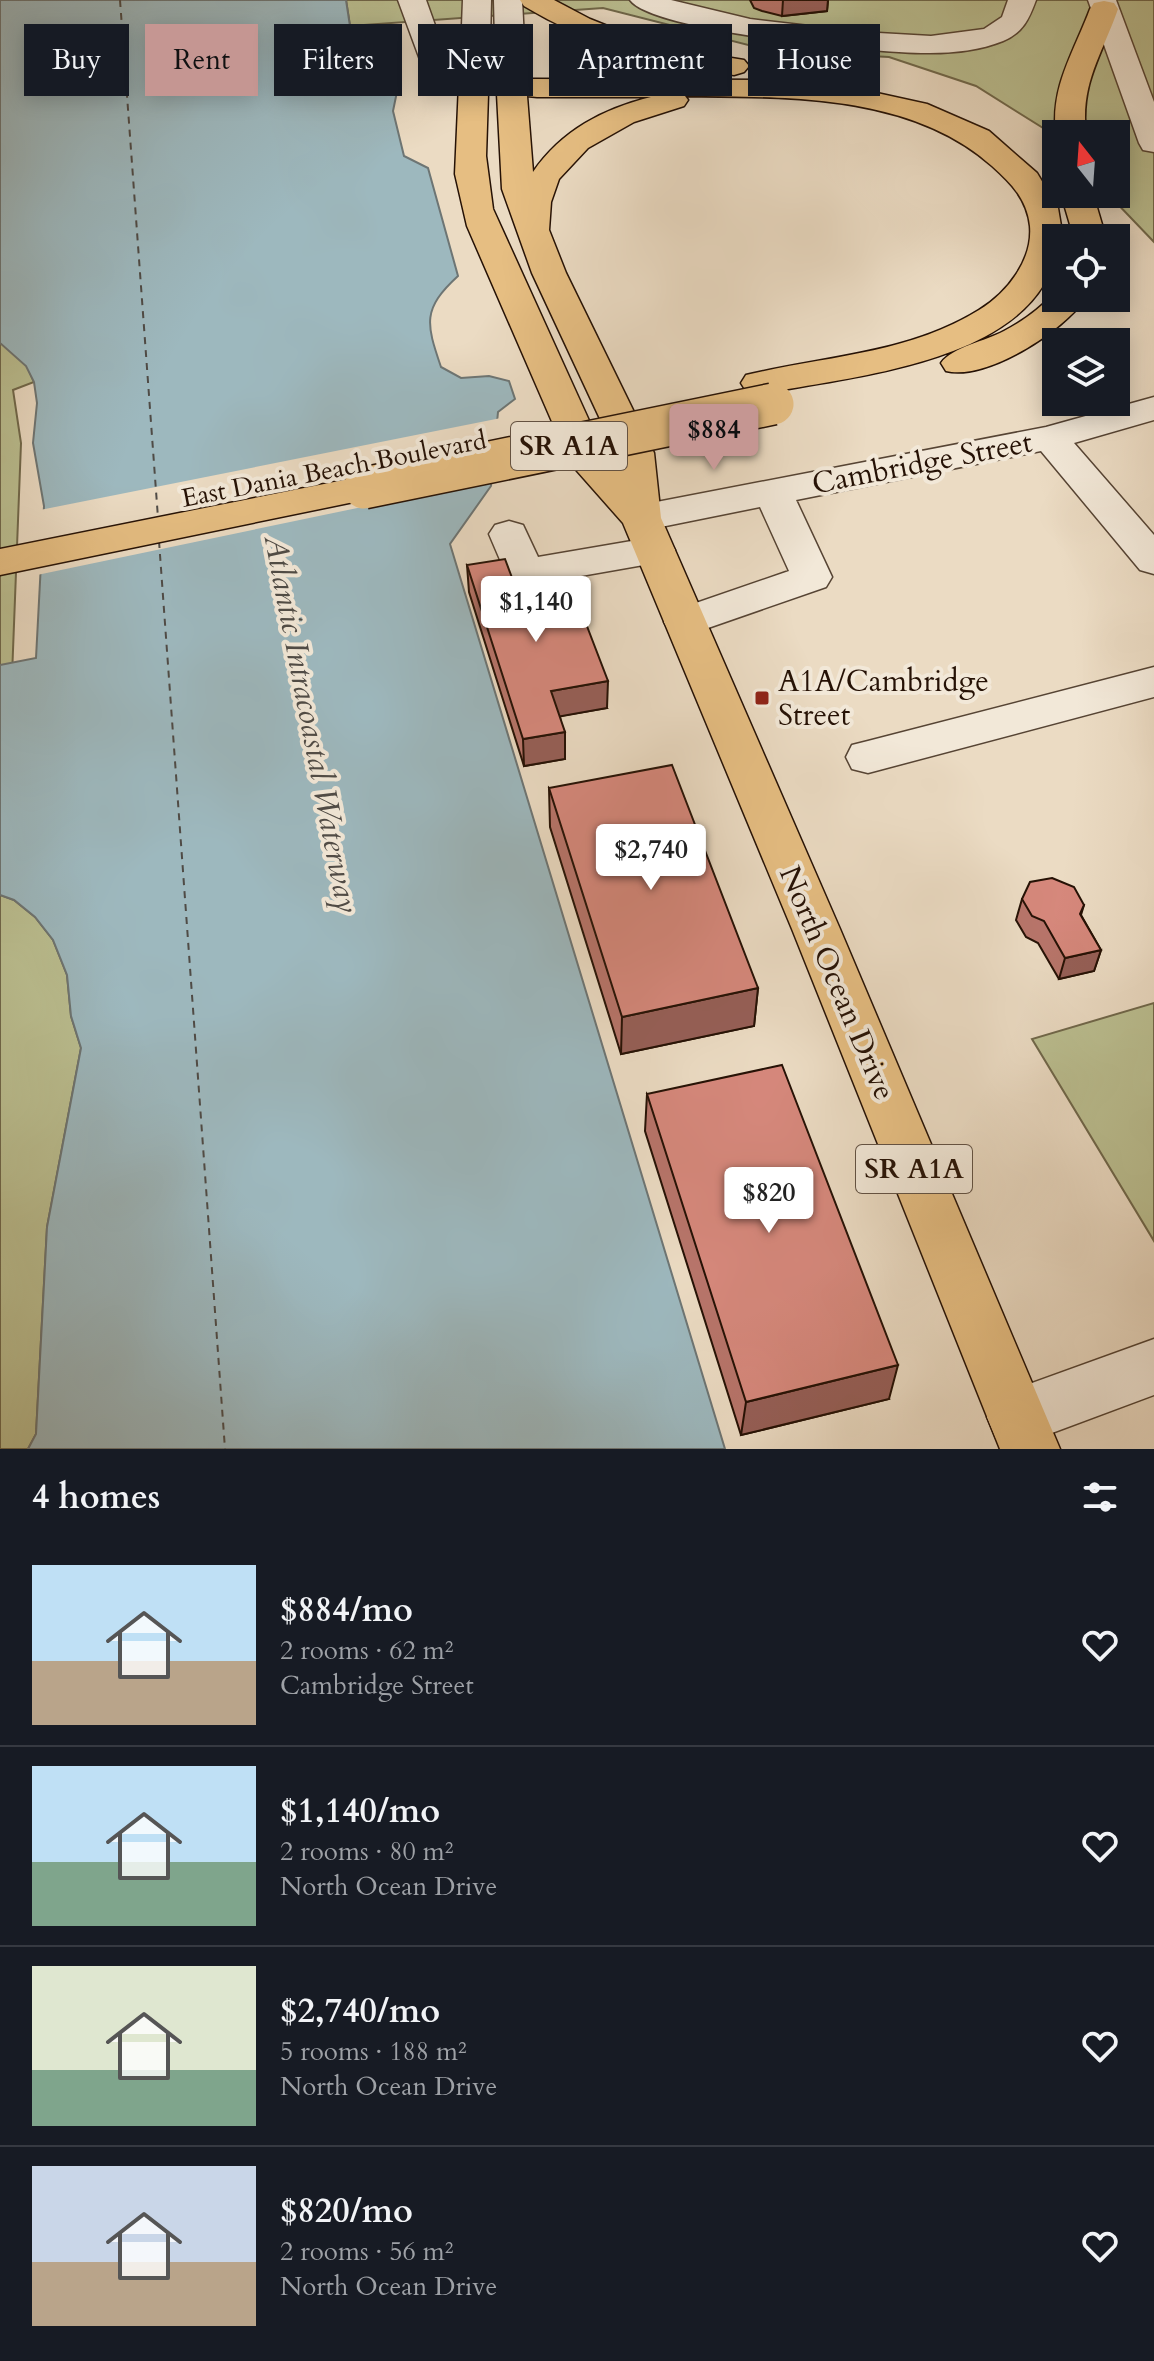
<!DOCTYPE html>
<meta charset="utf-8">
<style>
:root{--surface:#171b24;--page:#242831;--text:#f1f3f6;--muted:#9ea1a6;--line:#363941;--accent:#c59692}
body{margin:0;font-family:Cardo,serif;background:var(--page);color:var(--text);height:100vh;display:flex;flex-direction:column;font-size:30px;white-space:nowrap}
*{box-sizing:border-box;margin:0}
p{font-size:26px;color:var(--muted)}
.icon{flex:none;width:44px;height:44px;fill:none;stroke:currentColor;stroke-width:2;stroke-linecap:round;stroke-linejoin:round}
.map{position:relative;height:1449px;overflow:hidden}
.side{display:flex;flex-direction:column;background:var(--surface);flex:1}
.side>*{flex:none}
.top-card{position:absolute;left:24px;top:24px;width:1106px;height:72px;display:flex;gap:16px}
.needle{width:52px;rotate:343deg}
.controls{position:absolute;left:1042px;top:120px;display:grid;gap:16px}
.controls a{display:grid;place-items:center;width:88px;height:88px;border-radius:0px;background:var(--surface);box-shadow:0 4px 20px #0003;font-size:40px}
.price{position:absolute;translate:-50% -68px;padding:0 18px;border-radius:8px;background:#fff;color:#222;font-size:26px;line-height:52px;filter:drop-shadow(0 2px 4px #0008)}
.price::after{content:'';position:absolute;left:50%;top:48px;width:24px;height:18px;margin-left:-12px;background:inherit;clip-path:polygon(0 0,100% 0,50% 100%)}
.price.selected{background:var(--accent);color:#111}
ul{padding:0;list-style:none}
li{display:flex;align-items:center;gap:24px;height:200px;padding:0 32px}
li+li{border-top:2px solid var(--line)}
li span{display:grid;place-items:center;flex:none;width:224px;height:160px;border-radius:0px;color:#555}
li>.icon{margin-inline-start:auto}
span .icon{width:96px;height:96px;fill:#fffc;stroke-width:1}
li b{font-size:34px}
h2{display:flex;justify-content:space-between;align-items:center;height:96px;padding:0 32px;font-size:34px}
.pill{padding:0 28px;border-radius:0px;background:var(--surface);box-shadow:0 4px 20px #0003;font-size:28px;line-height:72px}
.pill.selected{background:var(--accent);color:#111}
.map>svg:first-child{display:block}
</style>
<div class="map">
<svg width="1154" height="1449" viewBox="0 0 1154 1449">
<rect width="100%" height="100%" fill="#ebdbc3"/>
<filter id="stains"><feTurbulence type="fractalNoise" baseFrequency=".0025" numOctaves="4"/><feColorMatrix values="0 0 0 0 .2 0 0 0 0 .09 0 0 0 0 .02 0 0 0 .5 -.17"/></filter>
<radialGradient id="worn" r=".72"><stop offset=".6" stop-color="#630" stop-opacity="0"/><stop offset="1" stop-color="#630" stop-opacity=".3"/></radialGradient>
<!-- green -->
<path fill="#bbbf91" stroke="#70684b" stroke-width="2" d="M346 0H1154V242L1108 194H1116V134H1056V141L1043 128 976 86 889 57 772 51 603 8 350 26Z
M0 304 34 382 13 390 21 443 10 728 0 763Z
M0 895 14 900 35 917 53 940 67 975 71 1016 81 1048 47 1227 36 1434 28 1449H0Z
M1154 1003V1241L1032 1039Z"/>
<!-- water -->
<path fill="#9db8be" stroke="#6d7574" stroke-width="2" d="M0 0H346L350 26 377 51 399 82 393 111 404 156 428 168 458 276C422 309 426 323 441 367L461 378 489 376 509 381 515 399 498 412 491 486 450 544 725 1449H28L36 1434 47 1227 81 1048 71 1016 67 975 53 940 35 917 14 900 0 895V665L36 658 44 506 33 443 37 403 34 382 26 366 0 343Z"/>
<!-- pier -->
<path fill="#ebdbc3" d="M501 418 496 479 37 575 40 510Z"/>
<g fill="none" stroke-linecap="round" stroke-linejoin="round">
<!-- ferry -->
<path stroke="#4f4b46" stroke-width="2" stroke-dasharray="7 6" stroke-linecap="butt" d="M120 0 158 518
M159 541 225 1449"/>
<defs>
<path id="minor" d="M398 0H426L452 73 460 76 463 0H491L489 84 484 90 450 94 429 84Z
M494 0H522L526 80 521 86 511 89 501 86 496 80Z
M630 0H671L750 19 861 32 931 36 984 29 1002 17 1008 0H1036C1029 19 1023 33 1003 41 981 50 954 53 930 53 885 54 653 32 630 0Z
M1088 0H1116L1154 102V152L1143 150 1139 143Z
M1154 397V420L1074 443 1154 535V574L1140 570 1041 451 796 500 832 577 826 587 685 636 670 632 664 622 670 612 789 571 760 507 641 531 627 527 621 518 627 509 641 505 1046 427Z
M509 521 523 525 538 557 655 537 669 541 675 550 669 559 655 563 524 586 510 583 489 534 495 525Z
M1154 667V697L868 773 852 769 846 757 852 745 868 741Z
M1154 1339V1395L1017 1446 996 1438 987 1417 996 1396Z"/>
<path id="major" d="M520 0H554L590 19 640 39 682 50 744 60 749 66 744 72 734 75C659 66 589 45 524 6Z
M1104 1 1114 3 1118 9C1102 55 1080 83 1086 134H1056C1050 87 1074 52 1090 9L1094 3Z
M511 71 521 74 525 79H537L767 80 845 86 927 104 989 131 1037 173 1058 208 1063 238H1056C1056 246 1058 255 1056 263 1054 270 1048 278 1044 284 996 365 844 378 759 394L746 391 741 383 746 375C825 356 908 354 979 310 1007 293 1033 260 1030 226 1027 199 1011 183 992 166 911 94 789 97 685 96L688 100 684 106 634 122 588 148 559 179 551 202 549 230 566 273 654 453 661 518 840 929 1060 1449H1000L792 929 623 523 570 463 467 226 455 174 459 84 464 78 499 77ZM488 94H497L502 189 532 273 616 453 617 470 606 458 493 209 486 156ZM527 96 537 97H651C603 109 562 130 533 172Z
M1061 194H1093L1106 238H1074Z
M1056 292V298H1086C1063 331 987 381 946 371L941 363C952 347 986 341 1004 331 1024 321 1041 307 1056 292Z
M364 476 378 479 383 488 378 497 0 575V549Z"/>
</defs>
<!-- minor casing -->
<use href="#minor" stroke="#564434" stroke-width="3"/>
<!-- major casing -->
<use href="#major" stroke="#251105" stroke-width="3"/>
<!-- minor -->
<use href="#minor" fill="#f2e8d8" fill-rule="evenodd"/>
<!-- major -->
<use href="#major" fill="#e6be82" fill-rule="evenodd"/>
<defs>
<path id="major-bridge" d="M364 488 773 404"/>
</defs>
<!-- major-bridge casing -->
<use href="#major-bridge" stroke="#251105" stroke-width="44" stroke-linecap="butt"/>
<!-- major-bridge -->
<use href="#major-bridge" stroke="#e6be82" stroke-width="41"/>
</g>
<!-- wall -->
<path fill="#b8756b" stroke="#251105" stroke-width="2" d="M750 0H828L827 11 782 16 762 11 754 8Z
M467 565 517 591 607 708 560 716 565 759 524 766 469 592Z
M549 788 758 988 754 1026 621 1054 550 827Z
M1022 899 1084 905 1081 915 1101 950 1094 971 1059 979 1038 943 1026 937 1016 920Z
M647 1094 889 1399 741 1435 645 1131Z"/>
<!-- shaded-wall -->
<path fill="#965f57" stroke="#251105" stroke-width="2" d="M783 0H828L827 11 782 16Z
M608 681 607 708 551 718V691Z
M565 732V759L524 766 523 739Z
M1101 950 1094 971 1059 979 1065 958Z
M758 988 754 1026 621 1054 622 1017Z
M898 1365 889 1399 741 1435 746 1402Z"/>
<!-- building -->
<path fill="#d6887c" stroke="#251105" stroke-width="2" d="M505 559 517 591 570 582 608 681 551 691 565 732 523 739 467 565Z
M672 765 758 988 622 1017 549 788Z
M1052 878 1074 887 1084 905 1080 914 1101 950 1065 958 1044 921 1032 916 1022 899 1030 882Z
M782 1065 898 1365 746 1402 647 1094Z"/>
<!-- markers -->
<rect fill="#8f2418" stroke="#f2e8d8" stroke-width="3" x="754" y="690" width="16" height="16" rx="4"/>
<g text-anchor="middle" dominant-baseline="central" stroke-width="8" stroke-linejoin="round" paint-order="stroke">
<!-- far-street labels -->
<g font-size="26" fill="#251105" stroke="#f2e8d8">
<text transform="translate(334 469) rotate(-11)">East Dania Beach Boulevard</text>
</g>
<!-- shield labels -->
<g fill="#f2e8d8" stroke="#625244" stroke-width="2">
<rect x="511" y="422" width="116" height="48" rx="6"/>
<rect x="856" y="1145" width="116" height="48" rx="6"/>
</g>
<g font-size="28" font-weight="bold" fill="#251105">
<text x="569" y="446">SR A1A</text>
<text x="914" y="1169">SR A1A</text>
</g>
<!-- street labels -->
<g font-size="30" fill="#251105" stroke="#f2e8d8">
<text transform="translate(922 463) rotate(-11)">Cambridge Street</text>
<text transform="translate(837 983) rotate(67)">North Ocean Drive</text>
</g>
<!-- poi labels -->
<g font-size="30" fill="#251105" stroke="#f2e8d8" text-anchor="start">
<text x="778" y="681">A1A/Cambridge<tspan x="778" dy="34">Street</tspan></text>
</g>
<!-- water labels -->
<g font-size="32" font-style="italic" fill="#4f4b46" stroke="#f2e8d8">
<text transform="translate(311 724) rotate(79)">Atlantic Intracoastal Waterway</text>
</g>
</g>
<rect width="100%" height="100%" filter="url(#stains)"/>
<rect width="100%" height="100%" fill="url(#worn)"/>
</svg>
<div class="controls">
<a><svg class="needle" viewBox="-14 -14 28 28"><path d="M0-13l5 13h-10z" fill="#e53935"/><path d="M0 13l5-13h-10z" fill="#9ea1a6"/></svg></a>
<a><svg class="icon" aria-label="locate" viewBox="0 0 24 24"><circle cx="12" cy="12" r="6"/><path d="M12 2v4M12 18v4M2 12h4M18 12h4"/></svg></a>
<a><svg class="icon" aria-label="layers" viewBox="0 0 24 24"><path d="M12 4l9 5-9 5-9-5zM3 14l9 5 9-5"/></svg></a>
</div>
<b class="price selected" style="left:714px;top:472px">$884</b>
<b class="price" style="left:536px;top:644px">$1,140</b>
<b class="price" style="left:651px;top:892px">$2,740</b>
<b class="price" style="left:769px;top:1235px">$820</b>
<div class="top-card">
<a class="pill">Buy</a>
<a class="pill selected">Rent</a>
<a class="pill">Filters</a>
<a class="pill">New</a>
<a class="pill">Apartment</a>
<a class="pill">House</a>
</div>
</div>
<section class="side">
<h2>4 homes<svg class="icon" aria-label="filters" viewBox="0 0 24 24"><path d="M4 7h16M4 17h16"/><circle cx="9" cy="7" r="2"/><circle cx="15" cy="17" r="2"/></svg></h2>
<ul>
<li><span style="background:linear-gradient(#bfe0f5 60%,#b9a48a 0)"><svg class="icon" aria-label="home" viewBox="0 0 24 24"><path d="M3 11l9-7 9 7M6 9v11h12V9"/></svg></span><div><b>$884/mo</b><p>2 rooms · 62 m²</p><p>Cambridge Street</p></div><svg class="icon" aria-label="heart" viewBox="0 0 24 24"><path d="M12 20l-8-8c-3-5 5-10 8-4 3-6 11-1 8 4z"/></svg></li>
<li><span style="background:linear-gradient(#bfe0f5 60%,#7fa58c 0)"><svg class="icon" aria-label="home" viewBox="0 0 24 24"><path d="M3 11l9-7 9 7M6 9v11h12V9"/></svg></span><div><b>$1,140/mo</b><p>2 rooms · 80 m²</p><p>North Ocean Drive</p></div><svg class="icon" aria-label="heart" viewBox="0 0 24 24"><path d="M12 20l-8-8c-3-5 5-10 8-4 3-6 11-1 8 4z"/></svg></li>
<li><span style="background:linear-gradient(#dfe7d0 65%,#7fa58c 0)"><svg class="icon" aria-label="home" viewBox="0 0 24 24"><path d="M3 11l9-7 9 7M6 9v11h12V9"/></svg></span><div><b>$2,740/mo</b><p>5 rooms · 188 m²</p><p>North Ocean Drive</p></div><svg class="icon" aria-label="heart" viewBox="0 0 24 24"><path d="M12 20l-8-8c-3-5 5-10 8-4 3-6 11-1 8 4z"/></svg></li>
<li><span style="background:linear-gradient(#c9d6e8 60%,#b9a48a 0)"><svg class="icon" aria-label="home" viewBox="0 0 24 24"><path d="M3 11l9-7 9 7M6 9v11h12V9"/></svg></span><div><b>$820/mo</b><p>2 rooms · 56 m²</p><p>North Ocean Drive</p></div><svg class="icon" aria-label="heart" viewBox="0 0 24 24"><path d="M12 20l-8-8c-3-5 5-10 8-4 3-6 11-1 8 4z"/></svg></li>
</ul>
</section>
